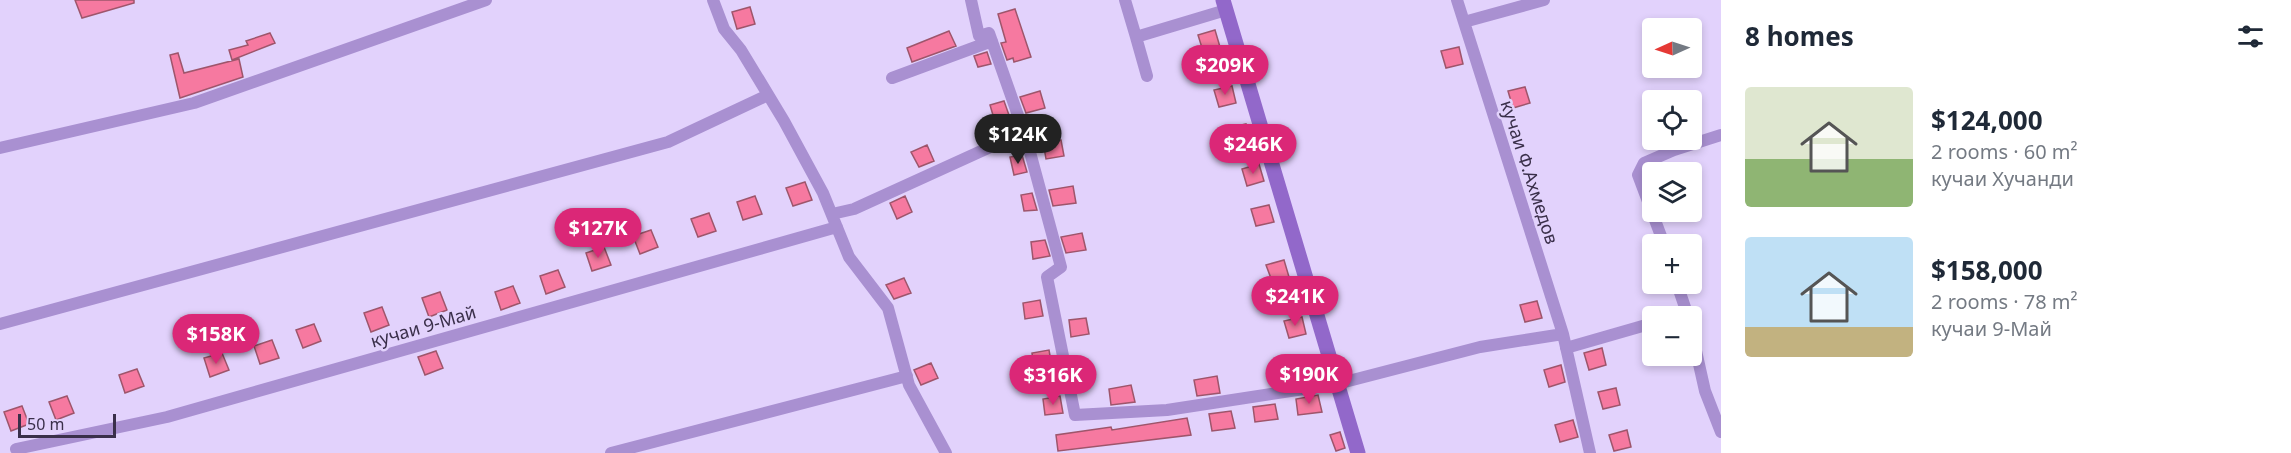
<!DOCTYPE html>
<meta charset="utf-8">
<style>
:root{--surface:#fff;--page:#f2f2f3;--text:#1f2937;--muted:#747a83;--accent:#db2777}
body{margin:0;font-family:"Noto Sans",sans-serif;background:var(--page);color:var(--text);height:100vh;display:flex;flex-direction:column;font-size:22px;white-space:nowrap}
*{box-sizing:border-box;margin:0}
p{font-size:20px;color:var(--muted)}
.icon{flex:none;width:33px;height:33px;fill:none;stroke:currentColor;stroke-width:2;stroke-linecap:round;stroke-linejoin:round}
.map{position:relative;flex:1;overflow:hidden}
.details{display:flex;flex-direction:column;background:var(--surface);width:570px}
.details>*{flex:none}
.needle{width:39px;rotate:267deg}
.tools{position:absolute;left:1642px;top:18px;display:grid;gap:12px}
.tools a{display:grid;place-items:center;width:60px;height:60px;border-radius:6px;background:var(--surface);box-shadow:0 3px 9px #0003;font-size:30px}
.scale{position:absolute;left:18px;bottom:15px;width:98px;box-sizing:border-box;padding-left:6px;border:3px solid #3a2f4a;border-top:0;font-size:16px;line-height:21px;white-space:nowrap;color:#3a2f4a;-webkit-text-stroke:4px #e2d2fc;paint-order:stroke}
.price{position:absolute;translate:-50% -51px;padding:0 14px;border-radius:21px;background:var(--accent);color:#fff;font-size:20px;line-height:39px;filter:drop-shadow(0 2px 3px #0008)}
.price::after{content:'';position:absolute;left:50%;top:36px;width:18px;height:14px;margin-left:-9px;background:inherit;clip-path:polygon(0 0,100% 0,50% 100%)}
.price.active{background:#222;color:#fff}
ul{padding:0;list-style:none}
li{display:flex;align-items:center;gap:18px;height:150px;padding:0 24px}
li span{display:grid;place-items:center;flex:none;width:168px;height:120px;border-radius:6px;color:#555}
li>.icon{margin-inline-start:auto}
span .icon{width:72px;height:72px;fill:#fffc;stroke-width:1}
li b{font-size:26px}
h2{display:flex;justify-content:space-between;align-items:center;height:72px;padding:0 24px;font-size:26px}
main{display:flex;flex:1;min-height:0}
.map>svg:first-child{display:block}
</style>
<main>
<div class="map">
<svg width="1721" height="453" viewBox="0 0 1721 453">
<rect width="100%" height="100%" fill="#e2d2fc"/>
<!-- building -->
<path fill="#f679a0" stroke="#9e556b" stroke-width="1.5" d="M75 0H134V3L82 18Z
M750 7 755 24 737 29 732 12Z
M1015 9 1031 57 1014 62 1013 58 1007 60 1001 43 1006 42 998 14Z
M1215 30 1220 47 1203 51 1198 35Z
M949 31 956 46 912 62 907 48Z
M270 33 275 43 232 60 229 50 248 45 246 41Z
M1459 47 1463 64 1446 68 1441 51Z
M987 52 991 64 978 67 974 56Z
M178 53 184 73 239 59 243 77 180 98 170 55Z
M1232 86 1236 103 1219 107 1214 90Z
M1525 87 1530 103 1513 108 1508 91Z
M1040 91 1045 108 1026 113 1020 97Z
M1004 101 1010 118 995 122 990 105Z
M1246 124 1250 141 1233 145 1228 128Z
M1061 140 1064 156 1046 159 1043 142Z
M927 145 934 161 919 167 911 152Z
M1022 155 1027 172 1014 175 1010 157Z
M1259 164 1264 181 1247 186 1242 169Z
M805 182 812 200 793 206 786 188Z
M1073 186 1076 203 1053 206 1049 190Z
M1032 193 1037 210 1024 211 1021 195Z
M755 196 762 214 743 220 737 202Z
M905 196 912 212 897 219 890 203Z
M1269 205 1274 222 1256 226 1251 209Z
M709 213 716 231 698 237 691 219Z
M651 230 658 247 640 254 633 236Z
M1082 233 1086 250 1066 253 1061 237Z
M1045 240 1050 256 1033 259 1031 242Z
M604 247 611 265 592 271 586 253Z
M1284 260 1289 277 1272 281 1266 265Z
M558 270 565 287 546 294 540 276Z
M904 278 911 293 894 299 886 285Z
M513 286 520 303 501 310 495 292Z
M440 292 447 310 429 317 422 298Z
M1040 300 1043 316 1025 319 1023 303Z
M1537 301 1542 318 1525 322 1520 305Z
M382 307 389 325 371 332 364 313Z
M1302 317 1306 334 1289 338 1284 321Z
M1086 318 1089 334 1071 337 1069 320Z
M314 324 321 341 303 348 296 330Z
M272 340 279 358 260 364 254 346Z
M1602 348 1606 365 1589 370 1584 353Z
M1049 350 1052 367 1034 369 1032 353Z
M436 351 443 368 425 375 418 357Z
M222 353 229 370 210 377 204 358Z
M1310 358 1315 375 1297 380 1292 363Z
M931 363 938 378 921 385 914 370Z
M1561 365 1565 382 1549 387 1544 370Z
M137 369 144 386 125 393 119 375Z
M1217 376 1220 393 1197 396 1194 380Z
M1131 385 1135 402 1111 405 1109 389Z
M1616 388 1620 405 1603 409 1598 392Z
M1318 395 1322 412 1298 415 1296 399Z
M67 396 74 413 56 420 49 402Z
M1060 396 1063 413 1045 415 1043 399Z
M1275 404 1278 419 1255 422 1253 407Z
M22 406 29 424 11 431 4 412Z
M1231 411 1235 428 1212 431 1209 414Z
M1187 418 1191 435 1058 451 1056 435 1111 427 1112 430Z
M1573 420 1578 437 1560 442 1555 425Z
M1627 430 1631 447 1614 451 1609 435Z
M1340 432 1345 448 1336 451 1330 435Z"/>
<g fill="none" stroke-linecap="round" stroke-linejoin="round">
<!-- street -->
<path stroke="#a990d1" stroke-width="12" d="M713 0 724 29 741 50 784 121 823 193 849 257 888 308 909 385 946 453
M971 0 979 36 989 33 1027 141 1061 267 1047 277 1075 415 1167 410 1337 384 1480 347 1563 334
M1125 0 1136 37
M1457 0 1563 334 1590 453
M1464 22 1544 0
M1147 76 1136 37 1226 10
M892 78 992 41
M0 148 194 103 486 0
M832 214 854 209 999 143 1027 141
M1664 244 1638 175 1644 163 1674 150 1721 135
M1677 284 1688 316
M0 324 668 142 768 95
M1692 333 1705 391 1721 432
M1566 348 1653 323
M16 449 167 417 837 227
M611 453 907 376"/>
<!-- secondary -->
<path stroke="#9268ca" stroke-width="15" d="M1223 0 1358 453"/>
</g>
<g text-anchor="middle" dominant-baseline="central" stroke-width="5" stroke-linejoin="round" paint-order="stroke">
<!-- street labels -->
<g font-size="18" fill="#3a2f4a" stroke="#e2d2fc">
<text transform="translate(1530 172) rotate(72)">кучаи Ф.Ахмедов</text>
<text transform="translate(423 326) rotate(-16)">кучаи 9-Май</text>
</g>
</g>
</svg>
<div class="tools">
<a><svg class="needle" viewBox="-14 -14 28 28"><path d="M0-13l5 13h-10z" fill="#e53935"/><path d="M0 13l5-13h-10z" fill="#747a83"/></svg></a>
<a><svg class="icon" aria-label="locate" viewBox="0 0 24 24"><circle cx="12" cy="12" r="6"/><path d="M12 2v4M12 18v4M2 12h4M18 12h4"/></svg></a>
<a><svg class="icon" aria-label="layers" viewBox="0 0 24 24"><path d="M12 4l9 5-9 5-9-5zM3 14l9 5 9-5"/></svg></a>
<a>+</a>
<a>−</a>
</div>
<div class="scale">50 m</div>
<b class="price" style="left:1225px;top:96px">$209K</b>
<b class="price active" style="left:1018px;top:165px">$124K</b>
<b class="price" style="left:1253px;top:175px">$246K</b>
<b class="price" style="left:598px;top:259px">$127K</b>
<b class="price" style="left:1295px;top:327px">$241K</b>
<b class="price" style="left:216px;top:365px">$158K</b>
<b class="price" style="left:1309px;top:405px">$190K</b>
<b class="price" style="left:1053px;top:406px">$316K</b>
</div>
<section class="details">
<h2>8 homes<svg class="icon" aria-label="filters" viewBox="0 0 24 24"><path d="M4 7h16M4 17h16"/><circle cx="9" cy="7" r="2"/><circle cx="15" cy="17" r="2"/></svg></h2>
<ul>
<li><span style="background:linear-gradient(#dfe7d0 60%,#8fb573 0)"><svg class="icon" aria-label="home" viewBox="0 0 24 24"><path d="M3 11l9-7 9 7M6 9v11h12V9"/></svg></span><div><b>$124,000</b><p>2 rooms · 60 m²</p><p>кучаи Хучанди</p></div></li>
<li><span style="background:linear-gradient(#bfe0f5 75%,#c2b280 0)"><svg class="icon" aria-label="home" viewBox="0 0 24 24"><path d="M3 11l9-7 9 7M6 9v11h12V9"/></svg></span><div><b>$158,000</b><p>2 rooms · 78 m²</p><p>кучаи 9-Май</p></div></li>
</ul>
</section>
</main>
